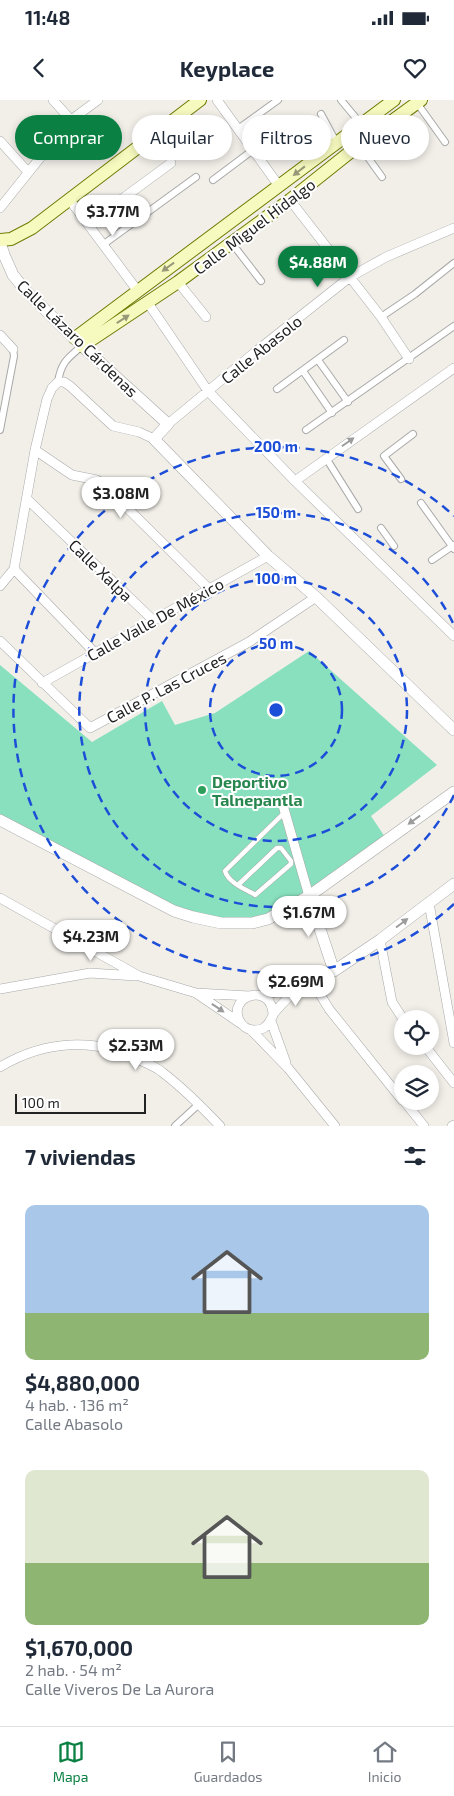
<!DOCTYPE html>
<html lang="es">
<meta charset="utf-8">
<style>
:root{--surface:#fff;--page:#f6f6f7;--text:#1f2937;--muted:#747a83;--line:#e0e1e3;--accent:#0b8043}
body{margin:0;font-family:"Exo 2",sans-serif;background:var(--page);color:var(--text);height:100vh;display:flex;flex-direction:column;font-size:19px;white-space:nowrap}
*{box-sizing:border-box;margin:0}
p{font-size:16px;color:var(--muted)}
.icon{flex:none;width:28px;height:28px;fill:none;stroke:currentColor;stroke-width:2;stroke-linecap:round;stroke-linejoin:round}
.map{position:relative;height:1026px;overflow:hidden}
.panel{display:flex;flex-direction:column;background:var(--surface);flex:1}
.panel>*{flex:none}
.hud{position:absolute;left:15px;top:15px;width:425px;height:45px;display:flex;gap:10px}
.controls{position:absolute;left:394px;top:910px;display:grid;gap:10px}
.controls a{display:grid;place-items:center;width:45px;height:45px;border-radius:50%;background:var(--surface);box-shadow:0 2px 8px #0003;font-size:25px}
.scale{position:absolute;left:15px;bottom:12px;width:131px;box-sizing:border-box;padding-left:5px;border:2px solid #222;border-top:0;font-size:14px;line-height:18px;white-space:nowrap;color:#222;-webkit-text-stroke:4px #fff;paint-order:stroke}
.price{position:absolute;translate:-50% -42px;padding:0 11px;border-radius:18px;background:#fff;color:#222;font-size:16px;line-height:32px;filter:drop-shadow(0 1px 2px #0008)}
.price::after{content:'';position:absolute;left:50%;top:30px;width:15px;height:11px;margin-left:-8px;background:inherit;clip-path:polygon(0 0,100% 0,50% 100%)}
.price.current{background:var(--accent);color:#fff}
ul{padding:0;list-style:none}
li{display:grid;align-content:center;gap:10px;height:265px;padding:0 25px}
li span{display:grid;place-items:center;height:155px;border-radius:10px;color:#555}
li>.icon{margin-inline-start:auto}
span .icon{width:90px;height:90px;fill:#fffc;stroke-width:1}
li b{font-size:21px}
h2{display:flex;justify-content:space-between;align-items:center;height:60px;padding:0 25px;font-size:21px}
.tag{padding:0 18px;border-radius:22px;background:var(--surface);box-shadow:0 2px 8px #0003;font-size:18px;line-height:45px}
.tag.current{background:var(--accent);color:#fff}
.status{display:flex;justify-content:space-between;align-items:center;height:35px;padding:0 25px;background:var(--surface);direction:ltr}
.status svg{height:14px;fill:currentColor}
header{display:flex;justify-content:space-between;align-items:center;height:65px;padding:0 25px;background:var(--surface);font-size:22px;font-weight:700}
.tab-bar{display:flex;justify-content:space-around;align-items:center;height:70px;border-top:1px solid var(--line);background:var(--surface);font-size:14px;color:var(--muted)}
.tab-bar a{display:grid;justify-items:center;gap:2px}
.tab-bar .current{color:var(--accent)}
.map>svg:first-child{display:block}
</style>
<div class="status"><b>11:48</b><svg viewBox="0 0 49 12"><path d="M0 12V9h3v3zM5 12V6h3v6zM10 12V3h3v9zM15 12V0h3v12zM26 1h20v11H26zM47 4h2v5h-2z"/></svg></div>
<header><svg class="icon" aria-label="back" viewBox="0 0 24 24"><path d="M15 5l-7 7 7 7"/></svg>Keyplace<svg class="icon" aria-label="heart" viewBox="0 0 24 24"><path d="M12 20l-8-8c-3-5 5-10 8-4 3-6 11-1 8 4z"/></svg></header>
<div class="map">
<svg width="454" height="1026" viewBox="0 0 454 1026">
<rect width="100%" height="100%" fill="#f2efe9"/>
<!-- pitch -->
<path fill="#88e0be" d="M309 551 437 665 371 716 385 737 313 788 267 817 222 819 181 809 0 715V565L92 642 162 601 175 625 215 613Z"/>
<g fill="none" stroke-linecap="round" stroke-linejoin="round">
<defs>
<path id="service" d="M238 785 277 748H281L291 761V764L255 795 254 794C244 789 228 782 225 771L285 712"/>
<path id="pedestrian" d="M341 0 361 24
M417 3 445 42
M321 14 336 42
M238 29 278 0
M359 45 382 77
M213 80 253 50
M231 142 261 181
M104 144 196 77
M381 217 415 194 454 163
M318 260 348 302
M303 271 332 313
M58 282C61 262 68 258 82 246
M277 289 344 240
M0 330 14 256 13 249
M306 330 454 226
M326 358 358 409
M401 379 384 356 413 334
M421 403 454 449
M381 428 394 446
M432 460 454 445
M175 1026 199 1004"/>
<path id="minor" d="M53 0 71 20
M217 0 279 86
M0 41 28 72
M69 99 137 190
M290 100 381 217 409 259
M0 108 64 28 71 20 98 0
M88 124 171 63
M178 182 206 217
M148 203 208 291 295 381 454 536
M0 235 13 249
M168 324 254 253 350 177 386 157 454 128
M35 350 72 375 97 380 102 383 209 489
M295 381 454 268
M27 399 153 520
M14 469 95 553
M0 486 14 469 35 350 47 299 52 288 58 282H64L70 286 113 326 139 332 154 339
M0 541 90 628 249 542 316 497
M42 583 268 456
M282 702 309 796
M0 798 139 876 196 893 249 896
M429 803 454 943
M380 840 392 902 403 919
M312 881 329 909 402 1000
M0 889 90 873 136 876
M196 893 240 923
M262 896 312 881 334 871
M273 914C271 882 228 895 239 920 242 926 248 930 254 930 258 930 262 930 265 927 271 923 271 917 275 912 283 902 293 893 302 884
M271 921 286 963
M251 930 288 968 335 1026
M425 946 454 983
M0 967C45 940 96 937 142 961 148 964 156 967 162 972 183 988 202 1007 220 1026
M404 1001 424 1026
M452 1026 454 1025"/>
<path id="tertiary" d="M0 143 5 157 13 175 26 191 82 246 168 324 154 339 268 456 316 497 454 630
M0 720 174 811 193 817 221 823H252L268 819 309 796 454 692
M309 796 334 871 380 840 454 784"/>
<path id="secondary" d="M0 140 11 139 32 128 200 0
M75 238 394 0
M82 246 178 182 290 100 359 45 421 0"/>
</defs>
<!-- service casing -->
<use href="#service" stroke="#a9a9a9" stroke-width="5.5"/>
<!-- pedestrian casing -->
<use href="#pedestrian" stroke="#a9a9a9" stroke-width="8"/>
<!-- minor casing -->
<use href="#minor" stroke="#a9a9a9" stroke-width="10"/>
<!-- tertiary casing -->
<use href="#tertiary" stroke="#a9a9a9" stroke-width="12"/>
<!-- secondary casing -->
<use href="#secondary" stroke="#707d05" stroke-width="14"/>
<!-- service -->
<use href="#service" stroke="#fff" stroke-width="4.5"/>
<!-- pedestrian -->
<use href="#pedestrian" stroke="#fff" stroke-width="6"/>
<!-- minor -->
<use href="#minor" stroke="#fff" stroke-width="9"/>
<!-- tertiary -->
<use href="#tertiary" stroke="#fff" stroke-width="11"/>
<!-- secondary -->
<use href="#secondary" stroke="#f7fabf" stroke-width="12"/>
</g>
<!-- one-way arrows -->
<defs><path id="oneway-solid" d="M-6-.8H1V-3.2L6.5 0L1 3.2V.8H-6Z" transform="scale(1.25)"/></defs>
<g fill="#979978">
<use href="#oneway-solid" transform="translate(299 71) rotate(142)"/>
<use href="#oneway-solid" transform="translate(168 167) rotate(144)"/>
<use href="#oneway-solid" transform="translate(123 219) rotate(-33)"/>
</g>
<g fill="#9c9c9c">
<use href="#oneway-solid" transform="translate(348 342) rotate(-35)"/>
<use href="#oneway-solid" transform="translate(414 720) rotate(144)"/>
<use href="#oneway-solid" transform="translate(402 823) rotate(-37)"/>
<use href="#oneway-solid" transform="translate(218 908) rotate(34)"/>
</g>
<!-- distance rings -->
<g fill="none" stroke="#1d4ed8" stroke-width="2.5" stroke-dasharray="9 6">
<circle cx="276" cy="610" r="66"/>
<circle cx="276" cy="610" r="131"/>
<path d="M454 695A197 197 0 1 1 454 525"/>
<path d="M454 804A263 263 0 1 1 454 416"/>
</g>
<!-- markers -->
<circle fill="#2e9e5b" stroke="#fff" stroke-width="2" cx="202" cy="690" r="5"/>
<g text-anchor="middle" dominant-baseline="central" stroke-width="4" stroke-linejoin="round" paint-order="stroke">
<!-- street labels -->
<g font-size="16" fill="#222" stroke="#fff">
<text transform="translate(254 126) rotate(-37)">Calle Miguel Hidalgo</text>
<text transform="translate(78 238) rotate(44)">Calle Lázaro Cárdenas</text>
<text transform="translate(261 249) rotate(-39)">Calle Abasolo</text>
<text transform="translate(101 470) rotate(44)">Calle Xalpa</text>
<text transform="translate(155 519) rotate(-29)">Calle Valle De México</text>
<text transform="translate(166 587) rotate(-28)">Calle P. Las Cruces</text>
</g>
<!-- leisure labels -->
<g font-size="16" font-weight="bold" fill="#27864d" stroke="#fff" text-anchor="start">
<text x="212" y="681">Deportivo<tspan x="212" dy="18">Talnepantla</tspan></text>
</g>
</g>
<circle cx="276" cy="610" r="8" fill="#1d4ed8" stroke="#fff" stroke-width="2.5"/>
<g font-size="15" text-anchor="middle" font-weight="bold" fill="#1d4ed8" stroke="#fff" stroke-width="4" stroke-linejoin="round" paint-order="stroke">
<text x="276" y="352">200 m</text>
<text x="276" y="418">150 m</text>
<text x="276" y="484">100 m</text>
<text x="276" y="549">50 m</text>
</g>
</svg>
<div class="controls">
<a><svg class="icon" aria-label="locate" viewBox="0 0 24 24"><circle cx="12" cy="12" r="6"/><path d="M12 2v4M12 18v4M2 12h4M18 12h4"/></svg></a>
<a><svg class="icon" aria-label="layers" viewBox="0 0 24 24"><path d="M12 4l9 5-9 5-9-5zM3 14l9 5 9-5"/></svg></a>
</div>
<div class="scale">100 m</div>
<b class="price" style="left:113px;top:137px">$3.77M</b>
<b class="price current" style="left:318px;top:188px">$4.88M</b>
<b class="price" style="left:121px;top:419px">$3.08M</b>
<b class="price" style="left:309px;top:838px">$1.67M</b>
<b class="price" style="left:91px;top:862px">$4.23M</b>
<b class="price" style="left:296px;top:907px">$2.69M</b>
<b class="price" style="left:136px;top:971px">$2.53M</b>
<div class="hud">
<a class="tag current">Comprar</a>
<a class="tag">Alquilar</a>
<a class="tag">Filtros</a>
<a class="tag">Nuevo</a>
</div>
</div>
<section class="panel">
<h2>7 viviendas<svg class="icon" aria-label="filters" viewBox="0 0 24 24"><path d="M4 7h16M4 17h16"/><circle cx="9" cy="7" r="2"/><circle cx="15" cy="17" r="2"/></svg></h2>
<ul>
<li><span style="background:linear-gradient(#a9c7e8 70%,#8fb573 0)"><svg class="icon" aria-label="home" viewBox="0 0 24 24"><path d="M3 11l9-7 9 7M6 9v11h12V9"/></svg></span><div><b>$4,880,000</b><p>4 hab. · 136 m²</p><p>Calle Abasolo</p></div></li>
<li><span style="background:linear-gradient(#dfe7d0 60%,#8fb573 0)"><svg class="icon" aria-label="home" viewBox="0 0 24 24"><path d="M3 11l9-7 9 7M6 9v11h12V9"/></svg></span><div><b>$1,670,000</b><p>2 hab. · 54 m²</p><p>Calle Viveros De La Aurora</p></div></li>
</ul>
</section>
<nav class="tab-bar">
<a class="current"><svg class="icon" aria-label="map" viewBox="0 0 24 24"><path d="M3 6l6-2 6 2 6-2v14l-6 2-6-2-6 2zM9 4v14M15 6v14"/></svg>Mapa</a>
<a><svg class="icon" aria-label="saved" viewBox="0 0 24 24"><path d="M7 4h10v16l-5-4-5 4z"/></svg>Guardados</a>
<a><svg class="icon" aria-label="home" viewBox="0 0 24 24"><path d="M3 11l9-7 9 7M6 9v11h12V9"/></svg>Inicio</a>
</nav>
